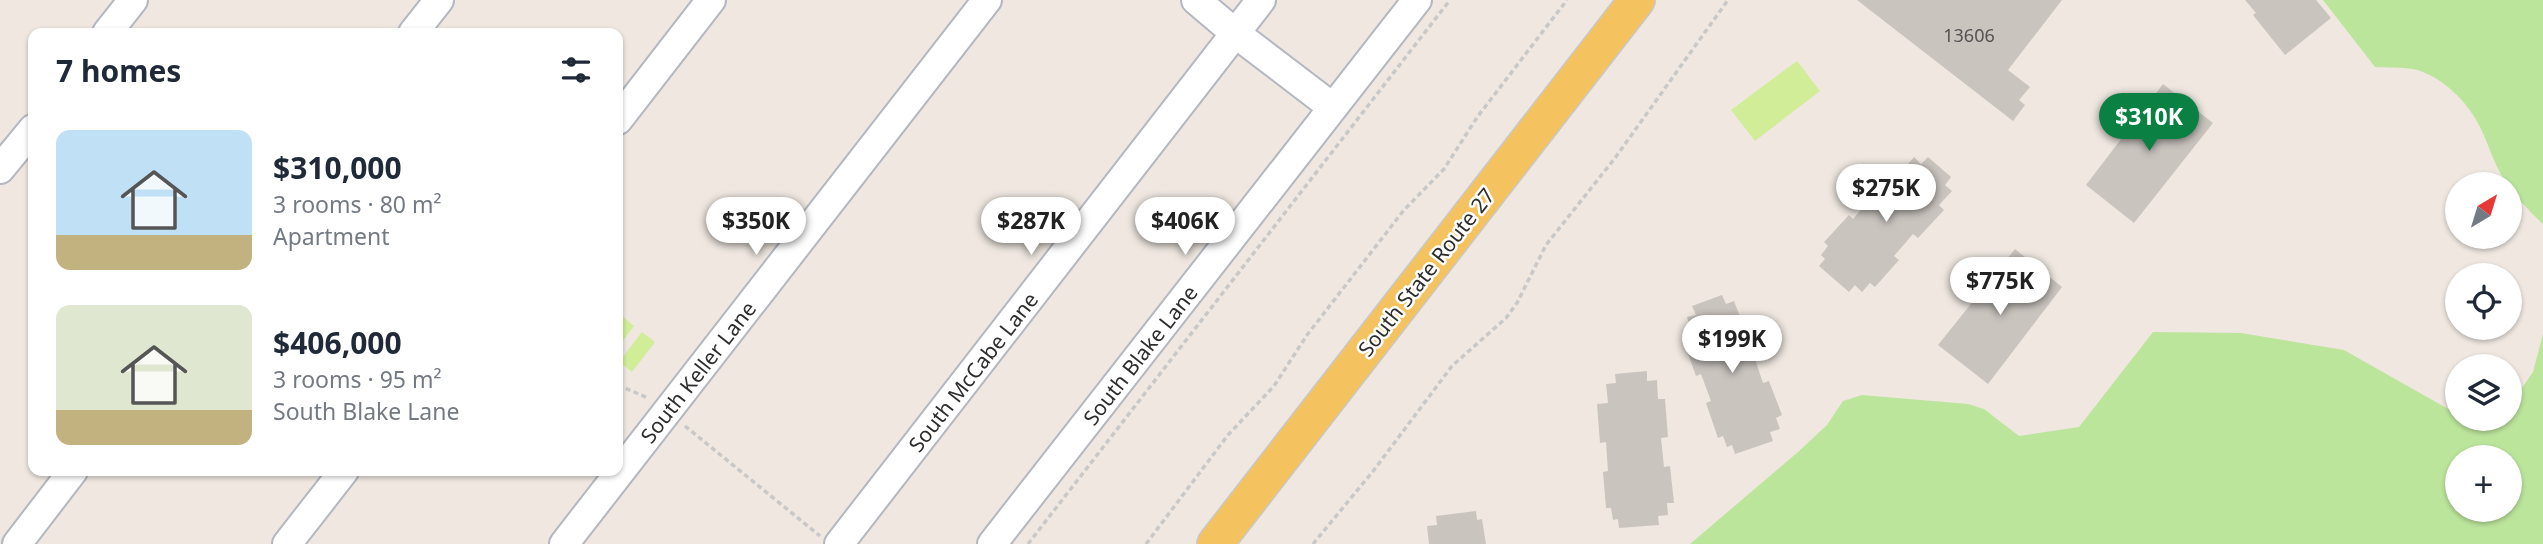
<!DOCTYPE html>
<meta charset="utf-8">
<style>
:root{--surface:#fff;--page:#f2f2f3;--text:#1f2937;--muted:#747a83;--accent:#0b8043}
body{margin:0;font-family:"Noto Sans",sans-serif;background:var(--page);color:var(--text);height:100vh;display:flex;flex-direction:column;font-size:26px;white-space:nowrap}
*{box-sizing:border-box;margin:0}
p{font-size:23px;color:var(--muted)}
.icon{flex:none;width:38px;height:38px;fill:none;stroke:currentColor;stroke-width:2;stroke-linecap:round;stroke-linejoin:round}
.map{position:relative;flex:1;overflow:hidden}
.drawer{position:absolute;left:28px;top:28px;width:595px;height:448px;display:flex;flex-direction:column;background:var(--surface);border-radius:14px;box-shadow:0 2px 5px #0004}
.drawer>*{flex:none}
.needle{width:46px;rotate:38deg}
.buttons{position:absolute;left:2445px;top:172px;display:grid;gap:14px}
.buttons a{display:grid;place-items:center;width:77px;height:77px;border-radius:50%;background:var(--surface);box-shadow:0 2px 5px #0004;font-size:35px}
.price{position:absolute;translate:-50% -60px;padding:0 16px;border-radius:24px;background:#fff;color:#222;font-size:23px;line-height:46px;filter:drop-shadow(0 2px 4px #0008)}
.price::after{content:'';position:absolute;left:50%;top:42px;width:21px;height:16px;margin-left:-10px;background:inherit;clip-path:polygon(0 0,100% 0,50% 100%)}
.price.selected{background:var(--accent);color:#fff}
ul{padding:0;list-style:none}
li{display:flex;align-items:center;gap:21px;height:175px;padding:0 28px}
li span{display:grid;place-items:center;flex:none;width:196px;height:140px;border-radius:14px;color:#555}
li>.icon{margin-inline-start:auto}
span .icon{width:84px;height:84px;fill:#fffc;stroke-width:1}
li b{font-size:30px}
h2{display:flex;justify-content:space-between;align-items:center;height:84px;padding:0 28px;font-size:30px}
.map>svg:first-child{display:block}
</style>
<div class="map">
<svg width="2543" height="544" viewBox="0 0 2543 544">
<rect width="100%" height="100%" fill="#efe7e0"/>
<!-- green -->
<path fill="#bce59c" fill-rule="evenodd" d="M2323 0H2543V224C2527 209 2513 194 2502 176 2493 161 2488 143 2480 127 2468 102 2441 75 2413 69 2401 67 2387 68 2375 67Z
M2153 332 2241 333 2344 350 2457 414V418H2510V405L2533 372 2543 334V544H1690L1798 452 1827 425 1843 401 1862 395 1968 404 1984 409 2019 436 2079 427ZM2457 457H2510V509H2457Z"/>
<!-- pitch -->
<path fill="#d1ed98" d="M1797 61 1820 91 1755 141 1731 110Z
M622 316 634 326 618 347V321Z
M642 332 655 342 632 372 619 362Z"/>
<!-- building -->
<path fill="#cac4bf" d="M1857 0H2062L2008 70 2030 87 2019 100 2025 105 2013 121Z
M2245 0H2316L2331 18 2285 55 2253 15 2256 13Z
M2163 84 2213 123 2134 223 2086 185Z
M1914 157 1921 164 1928 157 1951 177 1945 185 1952 191 1939 205 1944 210 1918 238 1913 234 1894 256 1899 260 1875 287 1870 283 1862 292 1855 285 1849 292 1819 266 1825 259 1821 255 1828 246 1824 242 1849 215 1853 219 1872 197 1868 194 1893 165 1901 172Z
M2015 249 2062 287 1988 384 1938 345Z
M1722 295 1726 304 1734 301 1741 319 1747 317 1760 354 1754 356 1763 383 1769 381 1782 415 1776 418 1780 429 1770 432 1773 441 1735 454 1732 445 1727 447 1723 436 1718 438 1706 403 1711 401 1701 374 1696 376 1683 340 1693 336 1687 317 1696 315 1692 306Z
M1647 371V381L1657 380 1658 399H1665L1668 437 1661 438 1664 467 1670 466 1674 503H1667L1668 515 1658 516 1659 525 1619 528 1618 519 1613 520 1611 508H1606L1603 472 1608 471 1606 442 1600 443 1597 404 1608 403 1606 384 1616 383 1615 374Z
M1476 511 1477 520 1482 519 1486 544H1429L1427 526 1437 525 1436 516Z"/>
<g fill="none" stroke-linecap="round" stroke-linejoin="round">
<defs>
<path id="minor" d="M1196 0 1235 33 1332 107
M107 33 133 0
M413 33 439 0
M618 120 711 0
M0 169 33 129
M17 544 73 471
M287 544 344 471
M564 544 987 0
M839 544 1261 0
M992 544 1417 0"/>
<path id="major" d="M1215 544 1637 0"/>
</defs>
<!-- minor casing -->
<use href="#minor" stroke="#b3b7c1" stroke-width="32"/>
<!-- major casing -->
<use href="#major" stroke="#c8c8c8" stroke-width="38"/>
<!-- path -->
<path stroke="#c8c8c8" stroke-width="3.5" stroke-dasharray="5 3.5" stroke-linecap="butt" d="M618 385 648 398
M685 426 820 536
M1028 544 1450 0
M1146 544 1228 435 1274 386 1307 335 1404 210 1444 169 1478 116 1567 0
M1313 544 1374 470 1452 366 1506 318 1517 303 1546 245 1615 158 1728 0"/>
<!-- minor -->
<use href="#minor" stroke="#fff" stroke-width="28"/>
<!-- major -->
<use href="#major" stroke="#f4c360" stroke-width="35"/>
</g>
<g text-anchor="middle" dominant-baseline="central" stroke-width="5" stroke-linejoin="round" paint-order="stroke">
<!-- number labels -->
<g font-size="18" fill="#545352">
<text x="1969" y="35">13606</text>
</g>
<!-- street labels -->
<g font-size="21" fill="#2d2d2d" stroke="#fff">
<text transform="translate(1426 272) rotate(-52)">South State Route 27</text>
<text transform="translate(1140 355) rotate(-52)">South Blake Lane</text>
<text transform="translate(698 372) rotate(-52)">South Keller Lane</text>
<text transform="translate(973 372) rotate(-52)">South McCabe Lane</text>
</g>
</g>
</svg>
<div class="buttons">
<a><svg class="needle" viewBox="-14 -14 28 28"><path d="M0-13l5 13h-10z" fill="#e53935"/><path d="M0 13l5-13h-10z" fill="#747a83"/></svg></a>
<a><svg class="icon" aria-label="locate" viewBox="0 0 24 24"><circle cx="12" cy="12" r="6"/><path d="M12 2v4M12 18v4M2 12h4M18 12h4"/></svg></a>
<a><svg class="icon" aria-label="layers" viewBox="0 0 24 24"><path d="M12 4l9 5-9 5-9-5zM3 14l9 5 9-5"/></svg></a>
<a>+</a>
</div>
<b class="price selected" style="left:2149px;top:153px">$310K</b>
<b class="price" style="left:1886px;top:224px">$275K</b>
<b class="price" style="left:756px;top:257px">$350K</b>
<b class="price" style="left:1031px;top:257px">$287K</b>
<b class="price" style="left:1185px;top:257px">$406K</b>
<b class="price" style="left:2000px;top:317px">$775K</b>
<b class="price" style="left:1732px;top:375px">$199K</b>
<section class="drawer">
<h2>7 homes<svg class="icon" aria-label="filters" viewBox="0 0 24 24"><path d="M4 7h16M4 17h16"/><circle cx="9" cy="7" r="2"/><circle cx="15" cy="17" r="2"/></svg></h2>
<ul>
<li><span style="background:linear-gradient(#bfe0f5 75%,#c2b280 0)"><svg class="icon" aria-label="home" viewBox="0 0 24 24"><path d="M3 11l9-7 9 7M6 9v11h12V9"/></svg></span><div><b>$310,000</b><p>3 rooms · 80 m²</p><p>Apartment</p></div></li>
<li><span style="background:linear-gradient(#dfe7d0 75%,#c2b280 0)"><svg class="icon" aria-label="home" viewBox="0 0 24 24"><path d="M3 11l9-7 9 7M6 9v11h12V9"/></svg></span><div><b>$406,000</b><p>3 rooms · 95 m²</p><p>South Blake Lane</p></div></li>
</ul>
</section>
</div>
